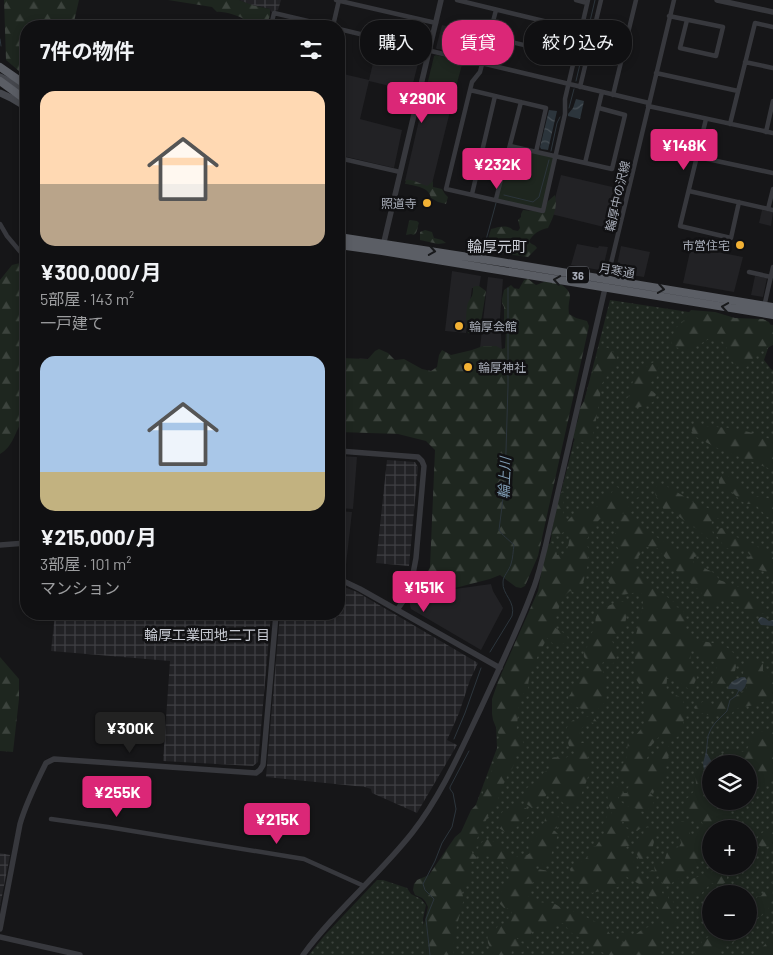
<!DOCTYPE html>
<html lang="ja">
<meta charset="utf-8">
<style>
:root{--surface:#101012;--page:#1e1e20;--text:#f1f3f6;--muted:#9c9d9f;--line:#303032;--accent:#db2777}
body{margin:0;font-family:Barlow,"Noto Sans JP",sans-serif;background:var(--page);color:var(--text);height:100vh;display:flex;flex-direction:column;font-size:19px;white-space:nowrap}
*{box-sizing:border-box;margin:0}
p{font-size:16px;color:var(--muted)}
.icon{flex:none;width:28px;height:28px;fill:none;stroke:currentColor;stroke-width:2;stroke-linecap:round;stroke-linejoin:round}
.map{position:relative;flex:1;overflow:hidden}
.panel{position:absolute;left:20px;top:20px;width:325px;height:600px;display:flex;flex-direction:column;background:var(--surface);border-radius:20px;box-shadow:0 2px 8px #0003,0 0 0 1px var(--line)}
.panel>*{flex:none}
.top-card{position:absolute;left:360px;top:20px;width:338px;height:45px;display:flex;gap:10px}
.tools{position:absolute;left:702px;top:755px;display:grid;gap:10px}
.tools a{display:grid;place-items:center;width:55px;height:55px;border-radius:50%;background:var(--surface);box-shadow:0 2px 8px #0003,0 0 0 1px var(--line);font-size:25px}
.price{position:absolute;translate:-50% -42px;padding:0 11px;border-radius:5px;background:var(--accent);color:#fff;font-size:16px;line-height:32px;filter:drop-shadow(0 1px 2px #0008)}
.price::after{content:'';position:absolute;left:50%;top:30px;width:15px;height:11px;margin-left:-8px;background:inherit;clip-path:polygon(0 0,100% 0,50% 100%)}
.price.active{background:#222;color:#fff}
ul{padding:0;list-style:none}
li{display:grid;align-content:center;gap:10px;height:265px;padding:0 20px}
li span{display:grid;place-items:center;height:155px;border-radius:15px;color:#555}
li>.icon{margin-inline-start:auto}
span .icon{width:90px;height:90px;fill:#fffc;stroke-width:1}
li b{font-size:21px}
h2{display:flex;justify-content:space-between;align-items:center;height:60px;padding:0 20px;font-size:21px}
.chip{padding:0 18px;border-radius:20px;background:var(--surface);box-shadow:0 2px 8px #0003,0 0 0 1px var(--line);font-size:18px;line-height:45px}
.chip.active{background:var(--accent);color:#fff}
.map>svg:first-child{display:block}
</style>
<div class="map">
<svg width="773" height="955" viewBox="0 0 773 955">
<defs>
<pattern id="industrial-grid" width="8" height="8" patternUnits="userSpaceOnUse" patternTransform="scale(1.25)"><rect width="8" height="8" fill="#222225"/><path d="M0 4h8M4 0v8" fill="none" stroke="#3f3f43"/></pattern>
<pattern id="grass-dots" width="8" height="8" patternUnits="userSpaceOnUse" patternTransform="scale(1.25)"><rect width="8" height="8" fill="#1e261f"/><path d="M2 2h.1M6 6h.1" fill="none" stroke="#3c433d" stroke-width="1.8" stroke-linecap="round"/></pattern>
<pattern id="forest-firs" width="22" height="20" patternUnits="userSpaceOnUse" patternTransform="scale(1.25)"><rect width="22" height="20" fill="#1e261f"/><path d="M5 1l3.5 6h-7zM16 11l3.5 6h-7z" fill="#3c433d"/></pattern>
<pattern id="water-waves" width="16" height="10" patternUnits="userSpaceOnUse" patternTransform="scale(1.25)"><rect width="16" height="10" fill="#2c353c"/><path d="M0 5q4-4 8 0t8 0" fill="none" stroke="#485056"/></pattern>
</defs>
<rect width="100%" height="100%" fill="#161618"/>
<!-- built -->
<path fill="#222225" d="M442 25 471 32 466 53 437 49 436 48Z
M378 42 421 52 411 91 369 81 360 119 402 130 394 168 339 155V73L369 80Z
M428 81 456 87 431 188 405 181Z
M561 175 621 189 612 229 551 214Z
M762 210 773 212 771 226 759 223Z
M577 244 598 248 599 246 608 247 603 268 599 270 571 265Z
M621 246 650 252 644 277 618 273 616 270Z
M691 247 743 257 734 292 683 283Z
M452 271 481 276 479 288H472L466 333 445 331Z
M755 276 767 278 763 297 751 295Z
M488 277 503 279 500 318 502 351 480 348Z
M339 456 357 457 353 509 339 508Z
M339 511 352 512 345 573 339 571Z
M491 584 493 591 503 608 502 610 481 650 411 609 409 601 455 589Z"/>
<!-- industrial -->
<path fill="url(#industrial-grid)" d="M239 0H281L278 10 271 12 270 9 248 4Z
M387 460 415 462 418 467 409 566 376 563Z
M339 585 357 592 478 663 470 680 459 713 447 740 457 745 417 813 372 793 371 789 365 787 266 777 280 614H339Z
M55 614H271L258 762 253 766 163 761 170 661 51 651Z
M0 853 10 855 0 906Z"/>
<!-- grass -->
<path fill="url(#grass-dots)" fill-rule="evenodd" d="M610 300 773 325V334L764 360 771 369 773 370V955H443L462 842 497 748 495 699 540 592 559 500ZM711 764H749V801H711ZM711 829H749V866H711ZM711 894H749V931H711Z
M377 880H383L407 888 411 894 421 899 426 905 423 919 427 955H309L324 936Z"/>
<!-- forest -->
<path fill="url(#forest-firs)" d="M4 0H79L73 26H26V77L6 60Z
M168 0H239L252 5 270 9V16L267 23 252 20 250 26C248 24 246 22 245 20 240 16 223 11 217 12L212 7Z
M406 180C413 179 420 184 427 186L433 181V187L442 189 445 194 448 197 446 204 438 202 431 198C429 187 416 186 406 184H405Z
M555 195C558 206 553 219 548 228 539 230 534 233 529 241 531 245 535 244 537 248L528 257 486 251 485 249 491 229C499 227 506 224 513 230L518 231 520 228 518 220 521 217V214L523 210 543 212 548 201Z
M410 220 417 221 419 223C417 227 418 232 414 235L411 234 406 235 409 221Z
M425 230 432 232 434 238 442 240 446 243 438 244 420 240V232Z
M24 262H26V418L23 419C16 430 13 447 0 454V280L12 265Z
M528 279 536 285C539 284 541 283 544 282 553 279 570 286 570 297 569 303 568 307 569 314L576 318 587 321 589 326 538 556 525 586 521 588 516 587 500 575 490 579 459 587 420 594 418 591 430 567 435 450 426 441 398 434 339 432V358L368 359 375 351 379 349 388 353 395 360 404 359 422 369 431 371 437 367 439 355 442 350 451 355 472 350 483 346H496L502 349 505 348 506 332 504 325V307L502 303V299L504 290 511 285 514 288 519 289 524 280Z
M476 286H479L486 291 481 322 477 333 473 334 468 333C465 327 466 309 468 303 469 300 471 298 472 296 473 293 473 290 473 287Z
M691 310 715 312 735 318 763 319 769 322 773 330V345L756 354 755 353 756 355 748 364 747 367C723 365 734 352 721 340H707L690 350 674 347 671 342 675 328C684 324 685 316 691 310Z
M603 347 608 348 617 355 616 364 601 385 600 397 594 431 590 443C584 444 579 441 573 438L574 431 578 420 580 408 584 401 598 353Z
M656 361 660 362 657 377 650 383V390L656 394 653 402C641 406 636 413 626 400 632 392 629 392 632 384 635 374 647 365 656 361Z
M690 425 730 428 749 432 773 440V470L717 448 694 436Z
M722 475H726L738 482 743 487 748 494 753 497H761L773 499V520L766 516 755 504H746L741 501 733 493 721 486 719 483V477Z
M663 484 692 501 697 505H701L712 510H720L722 514 721 517 712 521 711 525 714 538 712 539H708L697 529 691 526 672 511 664 510 656 496 654 489 658 485Z
M616 486 620 489V499L625 501C632 498 633 490 639 487V497L633 499 628 503V506L633 509 632 512 622 513C633 519 637 517 642 530L650 531 658 538 677 549 692 551 698 554V556L694 557 693 562 716 574 719 580 742 588 757 603 769 610V613L759 614 755 616 747 615 743 607 730 601 723 599 713 605 709 603 700 591 679 574 657 548 645 547 635 562 634 571 675 603 676 607 681 608 684 612C683 617 685 619 685 624 688 646 711 639 726 647 729 648 732 652 735 654 734 659 736 662 736 666 735 676 727 685 720 690L712 687C712 681 713 678 718 675L715 662 702 659 698 649 691 651 690 663 697 677 692 689H688C683 683 678 683 672 678H667C667 685 664 693 670 697L676 695C691 701 683 722 681 734L669 743 663 739 662 735C656 738 653 745 648 749L649 755 645 761 649 763 661 748 666 745 671 748 667 761 664 765 667 772 661 783 659 790 650 793 655 798 652 808 648 809 645 812 641 811 640 810C631 808 626 801 619 796L618 798C626 811 648 807 644 826L637 831 626 827 624 822 622 821 624 832 631 840 630 846H626L625 850 626 852 633 856 634 863C638 867 636 870 636 875L645 877 652 884C656 884 661 886 663 890L662 893 668 896V899L672 900C675 904 676 906 673 911L669 910C670 918 676 917 676 926L670 927 665 924 658 913 660 910C657 906 652 902 650 898 648 894 649 893 647 890 641 883 630 881 624 874L619 876 620 885 618 887 592 893 583 887 577 885 575 880 572 877 570 869C575 862 585 862 590 854L589 851 592 847 596 846C599 841 603 837 606 832L603 824 607 816 612 814C607 802 602 785 621 786L623 793H627V789L631 784 629 782 619 779C616 770 620 766 626 760L628 742 635 736 642 728 645 722 644 696 641 687 636 679V666L634 653 636 635 641 613 644 596 640 592C620 594 621 600 608 581L614 562 620 556 618 548 614 544 615 534 621 527C618 519 608 520 600 519L589 531 588 538 585 540V544L588 547 590 551 588 558 587 569 582 586V591L581 593H575L570 591C559 599 557 614 554 627L564 633 568 638C565 644 561 645 555 646L547 638C539 655 528 671 528 689L520 697 516 734 522 739 524 744 522 749 516 752V759L512 769 508 771 506 780 500 789 501 793 498 799 494 804 471 851 477 858 475 861 470 862C472 873 468 885 462 893 465 901 462 906 460 914 457 924 452 945 454 955H427L423 929 428 907 425 901 422 898 415 895 413 890 414 884 417 880 429 875 455 837 461 832 471 810 479 802 481 798 489 776 494 766 499 748V735L493 720 492 714V699L499 679 538 591 543 562 548 544 552 543 555 546 557 555 565 554C568 547 573 536 564 532L554 537 551 535 559 495 563 492 564 493C564 502 562 514 565 522H567C573 512 587 509 598 506L600 499 606 496 610 495Z
M722 528 728 531 729 535C738 537 746 540 754 544 760 548 765 553 773 554V575C764 570 752 570 746 562L748 557 751 556C743 547 743 550 733 550 731 550 728 548 725 548L715 533 717 529Z
M628 601 632 605 627 614 625 624 621 631 612 641C618 650 619 654 613 664L603 662 601 668 605 675 604 684 607 692 606 701 596 711 589 712 572 705 568 698C571 693 574 689 577 684 583 675 575 669 592 668L591 664 584 657C583 651 586 647 590 644 589 634 593 633 595 625 596 622 595 620 596 617 601 606 617 602 628 601Z
M0 657 19 679V699L13 752 0 751Z
M752 659 759 660 763 664V671L768 676 773 679V697C767 700 760 703 754 705 743 708 741 704 731 714L709 715 700 713 694 708 695 706 704 701H708L712 704H715L720 700 725 701 747 690 743 673 747 662Z
M590 716 594 718 597 722 595 723 585 722 583 727 579 731 580 743H586L592 747 587 759 591 766 587 780 578 803 573 807C555 803 565 798 555 788L549 790 544 799 537 807 532 808 525 803V790L531 784 538 781 544 772 549 770V760C554 756 557 757 562 760L569 756 575 757 576 754C569 746 566 746 570 735L567 730V727L573 720Z
M773 728V779L757 787 749 797V764H711V801H745L733 807 730 813 728 829H711V849L700 858 683 876 667 886 661 882 660 875 655 877H651L649 875V872L652 870 655 871 654 866 656 864 659 866 661 871C665 864 664 857 669 849L679 847 681 843 680 837 675 827 678 823 683 821C691 824 690 828 690 835L693 836 698 835 703 825 701 820C700 820 694 821 692 820 689 818 684 806 684 801 694 793 699 787 694 774L696 770 715 761 718 756 725 753 731 750 743 752 747 749 756 733Z
M517 805 528 809 532 813 528 817 510 833 505 832 499 828C496 813 504 809 517 805Z
M551 813C558 815 563 819 559 827L554 829 550 827 549 829 555 831 558 834 548 864C542 865 533 862 529 868 537 871 547 867 554 876L550 883 537 880 532 883 528 896C540 908 550 897 562 909H570L577 914 586 917 604 926 613 938 624 942 626 939 619 935 618 933C624 931 628 934 633 937 638 932 641 930 648 927 652 925 654 923 659 922L662 930 659 947V953L661 955H608L591 947 590 941C579 937 570 936 565 924L561 923 555 926 550 930 540 932 536 929 532 932 530 935 533 940 532 942 524 939 517 938V942L519 941 526 946 528 949 520 953 516 951 513 948 512 950 511 955H482L491 949 488 943 487 930 496 929 499 924 510 923C513 917 513 915 510 909L504 908 500 904C500 900 500 896 501 892 503 888 506 885 508 881 511 873 508 864 500 860 493 856 484 857 477 852 479 844 481 841 489 839L498 844C500 850 508 856 515 857 519 857 521 854 527 855L530 853 528 845C534 838 540 835 541 825L544 823 546 815Z
M648 827 654 831 655 835 653 846 650 851 643 855 644 861 641 862 635 851V841L643 834 645 829Z
M773 827V845L763 848 755 843C758 835 765 829 773 827Z
M719 866H743L744 871 734 877 730 874H727V882L720 885 711 883 700 895 689 898C685 894 686 897 685 891 684 876 700 878 709 874 712 872 716 868 719 866Z
M773 881C773 897 773 908 761 916 756 918 756 920 750 920L749 927V907L754 911 758 910 754 903 758 896H761L764 892 771 893 769 890Z
M718 931H746L742 936 724 948 720 952 711 955H697L693 951 700 947 702 941 713 934H717Z
M773 936V955H755Z"/>
<!-- park -->
<path fill="#1e261f" d="M436 55 463 61 456 87 428 81 434 56Z
M510 146 556 156 543 211 496 199Z"/>
<!-- water -->
<path fill="url(#water-waves)" d="M576 99 584 101 580 119 568 116V114L573 108Z
M549 110 557 111 548 150 541 149 540 147Z
M761 617 765 618 769 621 773 620V626L761 625 758 621 759 618Z
M742 677H745L747 681 745 687 741 692 736 689H728C729 682 736 679 742 677Z
M706 752 712 762 711 766 706 771H704L703 763Z"/>
<g fill="none" stroke-linecap="round" stroke-linejoin="round">
<!-- stream -->
<path stroke="#2c353c" stroke-width="1" d="M0 39 1 46
M576 81 595 0
M569 108 574 89
M551 151 557 123 560 117
M504 195 533 202 539 197 549 160
M483 251 496 203
M490 652 512 616C516 601 502 595 503 582 503 576 509 571 511 564 513 558 513 551 514 545 509 540 502 535 499 530L505 483 508 386V288
M454 739 465 713 481 668
M706 755 708 736 711 729 715 723 727 711 730 700 736 696 739 690
M430 955 426 919 434 899 425 890 423 884 435 861 442 843 452 827 456 809 453 793 450 789V787L469 751"/>
<!-- minor -->
<path stroke="#37383d" stroke-width="4.5" d="M336 0 436 23
M457 0 581 30
M576 0 587 3
M496 10 480 72 472 82 470 90 446 189 543 211 565 114V99L588 0
M669 16 723 27 716 56 680 48 687 20
M271 26 274 13 329 26
M333 26 339 0
M339 29 649 103
M490 37 575 57
M745 62 773 68
M656 73 738 91
M580 87 601 0
M470 90 546 108 536 152
M613 95 636 0
M648 106 773 133
M706 119 680 226 731 238 739 202
M730 124 755 23 773 27
M766 132 773 101
M510 146 612 169 625 115 599 108
M698 157 773 173
M339 158 400 172
M585 163 602 92
M689 191 773 210
M472 194 495 96
M496 199 521 102
M768 209 773 189
M0 224 7 236 23 255 26 257
M749 272 771 277
M607 280 674 0
M764 307 773 267
M51 819 108 827 304 859 364 886"/>
<!-- tertiary -->
<path stroke="#37383d" stroke-width="5.5" d="M717 0 773 12
M383 246 441 0
M339 451 418 457 422 461 424 466 416 558 413 574 406 597 397 610
M0 545 26 543
M339 579 360 589 500 668
M0 929 20 824C26 803 36 783 46 763L54 759 256 773 260 770 263 765 276 614
M0 937 80 955
M303 955C335 911 378 876 412 833 441 796 460 752 480 710 498 671 517 632 532 592 538 578 541 563 545 548L606 284"/>
<!-- secondary -->
<path stroke="#45474d" stroke-width="7" d="M0 77 12 83 26 93
M0 93 11 98 26 107"/>
<!-- trunk -->
<path stroke="#5b5e65" stroke-width="8" d="M0 67 26 85
M0 81 26 100
M339 237 501 262 773 307
M339 245 382 251 773 315"/>
</g>
<!-- one-way arrows -->
<defs><path id="oneway-chevron" d="M-2-3.5L2.5 0L-2 3.5" fill="none" stroke-width="1.6" stroke-linecap="round" stroke-linejoin="round" transform="scale(1.25)"/></defs>
<g stroke="#18191b">
<use href="#oneway-chevron" transform="translate(432 251) rotate(9)"/>
<use href="#oneway-chevron" transform="translate(557 280) rotate(-171)"/>
<use href="#oneway-chevron" transform="translate(661 289) rotate(9)"/>
<use href="#oneway-chevron" transform="translate(725 307) rotate(-171)"/>
</g>
<!-- markers -->
<g fill="#f2b134" stroke="#111113" stroke-width="2">
<circle cx="427" cy="203" r="5"/>
<circle cx="740" cy="245" r="5"/>
<circle cx="459" cy="326" r="5"/>
<circle cx="468" cy="367" r="5"/>
</g>
<g text-anchor="middle" dominant-baseline="central" stroke-width="5" stroke-linejoin="round" paint-order="stroke">
<!-- shield labels -->
<rect fill="#111113" stroke="#7b7e86" stroke-width="1" x="567" y="266.5" width="22" height="17" rx="4"/>
<g font-size="11" font-weight="bold" fill="#a8adb8">
<text x="578" y="275">36</text>
</g>
<!-- street labels -->
<g font-size="12" fill="#a8adb8" stroke="#111113">
<text transform="translate(617 196) rotate(-77)">輪厚中の沢線</text>
<text transform="translate(617 270) rotate(9)">月寒通</text>
</g>
<!-- poi labels -->
<g font-size="12" fill="#a8adb8" stroke="#111113" text-anchor="end">
<text x="417" y="203">照道寺</text>
<text x="730" y="245">市営住宅</text>
<text x="469" y="326" text-anchor="start">輪厚会館</text>
<text x="478" y="367" text-anchor="start">輪厚神社</text>
</g>
<!-- water labels -->
<g font-size="14" font-style="italic" fill="#7f9bb3" stroke="#111113">
<text transform="translate(504 478) rotate(-87)">輪上川</text>
</g>
<!-- neighbourhood labels -->
<g font-size="14" fill="#c9ccd4" stroke="#111113">
<text x="207" y="634">輪厚工業団地二丁目</text>
</g>
<!-- quarter labels -->
<g font-size="15" fill="#c9ccd4" stroke="#111113">
<text x="497" y="246">輪厚元町</text>
</g>
</g>
</svg>
<div class="tools">
<a><svg class="icon" aria-label="layers" viewBox="0 0 24 24"><path d="M12 4l9 5-9 5-9-5zM3 14l9 5 9-5"/></svg></a>
<a>+</a>
<a>−</a>
</div>
<b class="price" style="left:422px;top:124px">¥290K</b>
<b class="price" style="left:684px;top:171px">¥148K</b>
<b class="price" style="left:497px;top:190px">¥232K</b>
<b class="price" style="left:424px;top:613px">¥151K</b>
<b class="price active" style="left:130px;top:754px">¥300K</b>
<b class="price" style="left:117px;top:818px">¥255K</b>
<b class="price" style="left:277px;top:845px">¥215K</b>
<div class="top-card">
<a class="chip">購入</a>
<a class="chip active">賃貸</a>
<a class="chip">絞り込み</a>
</div>
<section class="panel">
<h2>7件の物件<svg class="icon" aria-label="filters" viewBox="0 0 24 24"><path d="M4 7h16M4 17h16"/><circle cx="9" cy="7" r="2"/><circle cx="15" cy="17" r="2"/></svg></h2>
<ul>
<li><span style="background:linear-gradient(#ffd9b3 60%,#b9a48a 0)"><svg class="icon" aria-label="home" viewBox="0 0 24 24"><path d="M3 11l9-7 9 7M6 9v11h12V9"/></svg></span><div><b>¥300,000/月</b><p>5部屋 · 143 m²</p><p>一戸建て</p></div></li>
<li><span style="background:linear-gradient(#a9c7e8 75%,#c2b280 0)"><svg class="icon" aria-label="home" viewBox="0 0 24 24"><path d="M3 11l9-7 9 7M6 9v11h12V9"/></svg></span><div><b>¥215,000/月</b><p>3部屋 · 101 m²</p><p>マンション</p></div></li>
</ul>
</section>
</div>
